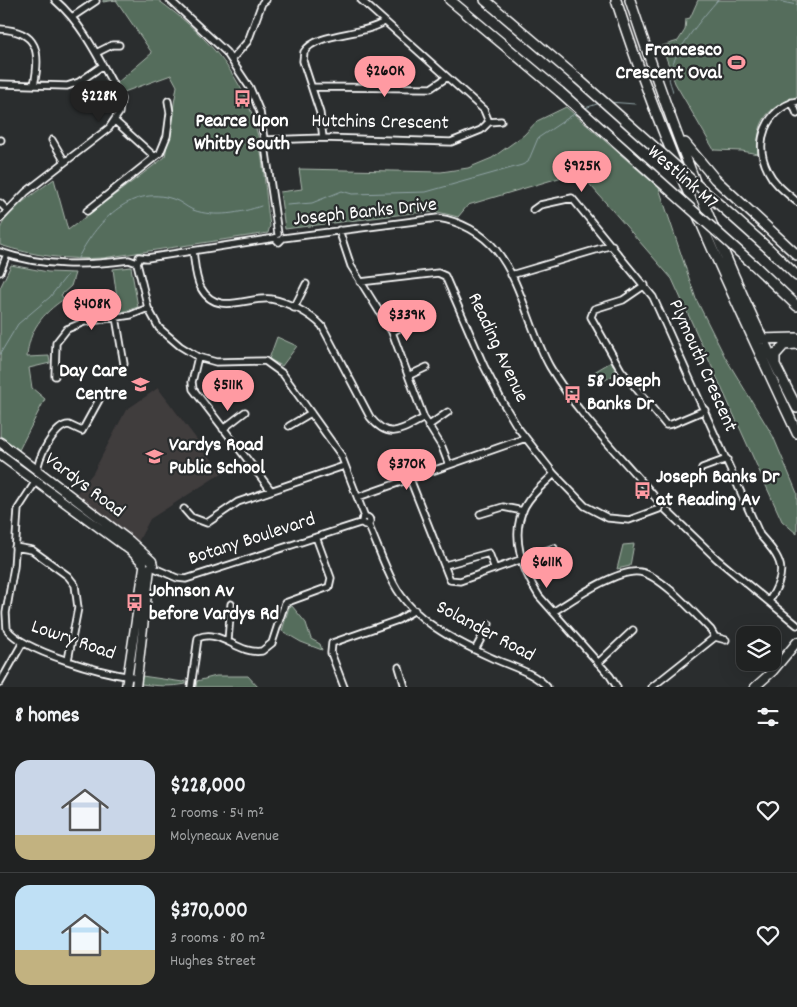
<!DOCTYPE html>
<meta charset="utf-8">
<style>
:root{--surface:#202222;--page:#282a2a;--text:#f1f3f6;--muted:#a2a4a5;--line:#3d3f40;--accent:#ff9aa2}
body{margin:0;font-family:Dekko,sans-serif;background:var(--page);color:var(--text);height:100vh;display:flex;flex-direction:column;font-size:19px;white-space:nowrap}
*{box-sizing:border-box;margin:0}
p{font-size:16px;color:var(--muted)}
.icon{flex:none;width:28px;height:28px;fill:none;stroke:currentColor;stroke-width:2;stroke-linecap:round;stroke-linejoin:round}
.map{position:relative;height:687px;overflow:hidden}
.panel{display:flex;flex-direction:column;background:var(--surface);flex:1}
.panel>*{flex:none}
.controls{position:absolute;left:736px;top:626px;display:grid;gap:10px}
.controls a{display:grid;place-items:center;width:45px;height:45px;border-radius:10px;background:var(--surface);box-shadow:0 5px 20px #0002,0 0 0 1px var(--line);font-size:25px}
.price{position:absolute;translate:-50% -42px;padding:0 11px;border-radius:18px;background:var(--accent);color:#111;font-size:16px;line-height:32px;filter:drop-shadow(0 1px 2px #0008)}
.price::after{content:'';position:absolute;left:50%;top:30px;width:15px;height:11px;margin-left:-8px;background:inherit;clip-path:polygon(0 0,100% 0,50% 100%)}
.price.active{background:#222;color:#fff}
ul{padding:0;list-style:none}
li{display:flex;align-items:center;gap:15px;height:125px;padding:0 15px}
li+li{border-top:1px solid var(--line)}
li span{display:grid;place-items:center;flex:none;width:140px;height:100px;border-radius:15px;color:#555}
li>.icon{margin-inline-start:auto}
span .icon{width:60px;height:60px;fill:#fffc;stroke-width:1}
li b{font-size:21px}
h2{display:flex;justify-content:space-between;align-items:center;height:60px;padding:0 15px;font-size:21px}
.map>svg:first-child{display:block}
</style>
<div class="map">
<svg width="797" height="687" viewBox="0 0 797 687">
<rect width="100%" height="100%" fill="#2a2d2e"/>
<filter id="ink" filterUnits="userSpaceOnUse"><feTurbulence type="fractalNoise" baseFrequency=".02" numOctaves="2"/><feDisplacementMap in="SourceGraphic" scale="10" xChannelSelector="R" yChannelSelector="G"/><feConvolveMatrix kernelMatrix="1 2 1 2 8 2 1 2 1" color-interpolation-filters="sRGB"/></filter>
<g filter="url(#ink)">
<!-- built -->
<path fill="#403c3d" d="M158 388 222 473 150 519 138 542 76 494 93 473 126 410Z"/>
<!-- green -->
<path fill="#546d5b" stroke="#aab6ad" d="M103 0H158C201 31 241 71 255 124 264 156 265 193 270 226L268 233 103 258C67 260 34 256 0 245 0 240 0 233 0 229 7 210 38 191 54 179L68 230 165 157 177 86 171 75 124 92 117 83 152 53 116 0 103 2Z
M698 0H797V97C767 107 756 121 758 154L742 151 714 150 675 83 662 46 678 41 685 30 686 19 690 18Z
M566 107 659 188 696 299 725 357 773 436 797 493V534L782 521 672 279 579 172 468 205 458 217 438 212 413 213 285 229 280 192 302 189 299 169 441 172 468 168 492 158 524 135 537 121Z
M11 265 48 272 75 273 71 286 61 295 64 299C42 314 29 330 27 357L49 356 50 363 29 368 32 388 45 399 19 450 0 436V288Z
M131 267 138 307 119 313 113 269Z
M277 337 297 346 282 366 269 359Z
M611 362 617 373 597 385 589 375Z
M634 544 630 566 617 569 623 545Z
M292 606 306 623 311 639 320 644 322 650 301 642 282 631 289 607Z
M142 676 183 682 186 681V684C170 687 157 686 141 684Z
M216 676H248L258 687H196L197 681Z"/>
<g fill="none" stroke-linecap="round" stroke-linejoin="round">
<!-- stream -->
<path stroke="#91a3a6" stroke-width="1" d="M772 0 797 5
M671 94 673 92C672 87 669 82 669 77 670 57 704 15 718 0
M609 102 635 104
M585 108 600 103
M287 205 312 203 342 191 352 194 426 192 522 165 528 162 538 138 577 112
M78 258C95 224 130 184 173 199 180 201 186 207 193 210 215 218 241 213 261 206
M0 354 18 324 50 297 68 274"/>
<defs>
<path id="minor" d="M170 0 226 52 250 88 260 112 278 234
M361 0 484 110 489 122
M72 17 96 1
M0 29C38 31 41 52 34 85
M96 53 112 45H119
M232 59 248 41 262 3 266 0
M0 84 67 86 79 82 102 66
M312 87 431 88 446 78
M797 101C766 110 753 142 768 171 774 184 787 193 797 202
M792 102 797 114
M115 121 155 157
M489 122 501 121
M323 138 320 113 303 61 304 52C316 32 363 36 384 22
M0 140H1
M52 140 65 162
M265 140 323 138 451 142 481 130 489 122
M0 203 7 210
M533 210 540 205 572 198 653 297 760 535C782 560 789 570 769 601
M87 211 160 153 167 136 170 113 168 101
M0 219 26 192 109 128 119 113 121 99C102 65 85 26 55 0
M339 230 351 266 392 332 424 418 442 447 449 465
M275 238 279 242 283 238 438 218C460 221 482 233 496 250 522 282 530 332 550 367 580 418 623 458 660 503
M193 251C195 263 195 278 201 288 217 317 248 296 271 299 288 302 311 314 322 326L370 417C389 441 401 430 424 418
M0 252C44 267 84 266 129 260L137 263 140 258
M139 257 147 258 275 238
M137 263 148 308 159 328 180 346 198 357 216 362 265 361 283 374 341 455 365 517
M0 272 7 254
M511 275 612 245
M360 282 438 273 445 276 484 366 503 403 518 428 554 474 585 506 608 518 629 520 659 509
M645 285 623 300 594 309 591 317 621 370 666 425 672 424 705 410
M294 308 306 284
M116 317 124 364
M392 332 410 322
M198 357 192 382 193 389 270 489
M410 375 427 367
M55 376 56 343 67 329 84 322 131 315 148 308
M289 426 311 413
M428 426 448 412
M223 429 245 412
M702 468 727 459
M38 472C35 460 56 424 69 425L82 431 99 400
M554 474C544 484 532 493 525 506 509 535 523 571 539 596L610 676 617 687
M410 479 450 580 460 581 554 548
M36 481 18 509 14 567 6 613 7 629C24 652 103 673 132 677
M358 497 526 438
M184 509 191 517 207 523 238 502 344 466
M666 510 717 559 797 625
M480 514 503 507 523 511
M362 521a4 4 0 1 1 8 0a4 4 0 1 1-8 0Z
M368 524C377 544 384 565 394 584 413 620 455 641 490 657 509 666 534 672 547 687
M15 547 32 550 68 576 75 585 78 608 68 660
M445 565 489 553 495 569
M152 567 177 578 186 579 363 522
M553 612C572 600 618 568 640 572 662 576 695 614 711 630L715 637 726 640
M228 641 231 604
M475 650 489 624
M598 663 633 630
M399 667 405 687
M0 683 23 642
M191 687 198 638C220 628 238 655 262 651L272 643 285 603 329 587 331 578 316 537
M344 687 331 653 332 643 398 620 415 610
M652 687 715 637"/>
<path id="major" d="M0 442 130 541 152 561 153 565 150 568
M0 455 131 551 143 563
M126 687 144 567
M136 687 150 568
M755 687 773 671 797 642"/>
<path id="highway" d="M450 0 560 92
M485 0 578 79
M616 0C664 150 730 290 797 433
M630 0C676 140 729 278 797 408
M685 143 715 179 797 255
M769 249 797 276
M754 265 797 306
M758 339 797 338
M775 363V355L784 345 797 344"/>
</defs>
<!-- minor casing -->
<use href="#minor" stroke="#fff" stroke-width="9"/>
<!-- major casing -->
<use href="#major" stroke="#fff" stroke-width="11"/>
<!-- highway casing -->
<use href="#highway" stroke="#fff" stroke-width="12"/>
<!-- minor -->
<use href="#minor" stroke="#2a2d2e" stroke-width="5.5"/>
<!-- major -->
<use href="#major" stroke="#2a2d2e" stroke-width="8"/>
<!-- highway -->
<use href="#highway" stroke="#2a2d2e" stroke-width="9"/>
<defs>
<path id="highway-bridge" d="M578 79 769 249
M560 92 754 265"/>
</defs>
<!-- highway-bridge casing -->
<use href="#highway-bridge" stroke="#fff" stroke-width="12" stroke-linecap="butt"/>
<!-- highway-bridge -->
<use href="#highway-bridge" stroke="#2a2d2e" stroke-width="9"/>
</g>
</g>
<!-- icons -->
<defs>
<symbol id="stadium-bare" viewBox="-9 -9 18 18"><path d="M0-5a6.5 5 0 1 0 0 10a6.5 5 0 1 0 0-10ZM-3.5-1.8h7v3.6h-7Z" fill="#ff9aa2" stroke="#2a2d2e" stroke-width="2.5" paint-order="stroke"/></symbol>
<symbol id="bus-bare" viewBox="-9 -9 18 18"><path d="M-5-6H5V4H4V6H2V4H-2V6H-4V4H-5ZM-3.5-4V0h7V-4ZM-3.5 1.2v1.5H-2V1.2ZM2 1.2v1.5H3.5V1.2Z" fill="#ff9aa2" stroke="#2a2d2e" stroke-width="2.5" paint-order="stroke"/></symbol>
<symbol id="school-bare" viewBox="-9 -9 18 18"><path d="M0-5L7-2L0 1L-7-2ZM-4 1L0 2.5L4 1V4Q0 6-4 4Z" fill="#ff9aa2" stroke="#2a2d2e" stroke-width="2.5" paint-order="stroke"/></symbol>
</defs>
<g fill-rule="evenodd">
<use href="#stadium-bare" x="724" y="50" width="25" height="25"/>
<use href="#bus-bare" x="230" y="86" width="25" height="25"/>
<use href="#school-bare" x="128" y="372" width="25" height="25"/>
<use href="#bus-bare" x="560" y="382" width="25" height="25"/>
<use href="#school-bare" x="142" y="444" width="25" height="25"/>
<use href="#bus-bare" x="630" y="478" width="25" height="25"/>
<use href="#bus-bare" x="122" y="590" width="25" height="25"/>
</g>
<g text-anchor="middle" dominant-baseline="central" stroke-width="4.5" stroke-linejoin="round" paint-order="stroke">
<!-- poi labels -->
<g font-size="20" font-weight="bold" fill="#fff" stroke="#2a2d2e" text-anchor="start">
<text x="722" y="51" text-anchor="end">Francesco<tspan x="722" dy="23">Crescent Oval</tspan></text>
<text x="242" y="122" text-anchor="middle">Pearce Upon<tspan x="242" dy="23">Whitby South</tspan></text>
<text x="127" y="372" text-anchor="end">Day Care<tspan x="127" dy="23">Centre</tspan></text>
<text x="587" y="382">58 Joseph<tspan x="587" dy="23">Banks Dr</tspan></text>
<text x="169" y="446">Vardys Road<tspan x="169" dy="23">Public School</tspan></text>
<text x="656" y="478">Joseph Banks Dr<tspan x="656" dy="23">at Reading Av</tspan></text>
<text x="149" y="592">Johnson Av<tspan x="149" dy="23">before Vardys Rd</tspan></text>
</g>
<!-- street labels -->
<g font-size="20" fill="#fff" stroke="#2a2d2e">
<text transform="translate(380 123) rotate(1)">Hutchins Crescent</text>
<text transform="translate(682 178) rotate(41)">Westlink M7</text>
<text transform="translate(365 213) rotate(-6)">Joseph Banks Drive</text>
<text transform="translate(497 348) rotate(65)">Reading Avenue</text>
<text transform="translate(702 366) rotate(66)">Plymouth Crescent</text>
<text transform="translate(84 486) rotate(37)">Vardys Road</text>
<text transform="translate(252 540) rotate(-18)">Botany Boulevard</text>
<text transform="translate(485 632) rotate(28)">Solander Road</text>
<text transform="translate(73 641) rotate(19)">Lowry Road</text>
</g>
</g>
</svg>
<div class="controls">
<a><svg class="icon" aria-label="layers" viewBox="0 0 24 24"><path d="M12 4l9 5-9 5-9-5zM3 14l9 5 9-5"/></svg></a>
</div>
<b class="price" style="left:385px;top:98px">$260K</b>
<b class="price active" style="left:99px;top:123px">$228K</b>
<b class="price" style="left:582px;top:193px">$925K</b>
<b class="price" style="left:92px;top:331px">$408K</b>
<b class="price" style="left:407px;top:342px">$339K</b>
<b class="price" style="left:228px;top:412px">$511K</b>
<b class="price" style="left:407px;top:491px">$370K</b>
<b class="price" style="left:547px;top:589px">$611K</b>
</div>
<section class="panel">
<h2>8 homes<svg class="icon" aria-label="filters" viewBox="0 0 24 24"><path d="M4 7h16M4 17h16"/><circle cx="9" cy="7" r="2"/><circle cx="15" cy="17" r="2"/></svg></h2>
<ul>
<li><span style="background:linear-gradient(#c9d6e8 75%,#c2b280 0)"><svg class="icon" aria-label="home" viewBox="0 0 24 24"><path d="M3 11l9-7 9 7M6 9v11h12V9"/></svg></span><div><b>$228,000</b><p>2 rooms · 54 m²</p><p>Molyneaux Avenue</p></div><svg class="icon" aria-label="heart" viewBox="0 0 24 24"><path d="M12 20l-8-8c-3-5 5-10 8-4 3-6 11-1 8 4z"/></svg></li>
<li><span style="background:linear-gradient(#bfe0f5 65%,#c2b280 0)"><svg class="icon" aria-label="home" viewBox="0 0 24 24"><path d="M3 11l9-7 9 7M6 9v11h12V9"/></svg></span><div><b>$370,000</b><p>3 rooms · 80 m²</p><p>Hughes Street</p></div><svg class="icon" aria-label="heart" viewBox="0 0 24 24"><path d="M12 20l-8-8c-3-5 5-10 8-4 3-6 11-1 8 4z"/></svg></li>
</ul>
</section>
